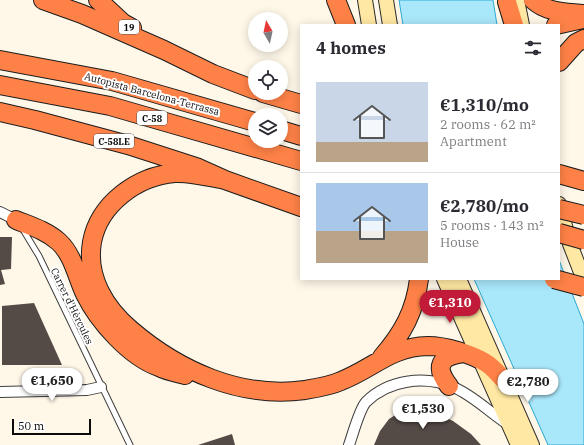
<!DOCTYPE html>
<meta charset="utf-8">
<style>
:root{--surface:#fff;--page:#f7f7f7;--text:#2b2b33;--muted:#7c7c81;--line:#e1e1e2;--accent:#c21b3a}
body{margin:0;font-family:"IBM Plex Serif",serif;background:var(--page);color:var(--text);height:100vh;display:flex;flex-direction:column;font-size:15px;white-space:nowrap}
*{box-sizing:border-box;margin:0}
p{font-size:13px;color:var(--muted)}
.icon{flex:none;width:22px;height:22px;fill:none;stroke:currentColor;stroke-width:2;stroke-linecap:round;stroke-linejoin:round}
.map{position:relative;flex:1;overflow:hidden}
.panel{position:absolute;left:300px;top:24px;width:260px;height:256px;display:flex;flex-direction:column;background:var(--surface);border-radius:0px;box-shadow:0 2px 10px #0003}
.panel>*{flex:none}
.needle{width:26px;rotate:351deg}
.buttons{position:absolute;left:248px;top:12px;display:grid;gap:8px}
.buttons a{display:grid;place-items:center;width:40px;height:40px;border-radius:50%;background:var(--surface);box-shadow:0 2px 10px #0003;font-size:20px}
.scale{position:absolute;left:12px;bottom:10px;width:79px;box-sizing:border-box;padding-left:4px;border:2px solid #0b0b0b;border-top:0;font-size:11px;line-height:14px;white-space:nowrap;color:#0b0b0b;-webkit-text-stroke:3px #fff;paint-order:stroke}
.price{position:absolute;translate:-50% -34px;padding:0 9px;border-radius:14px;background:#fff;color:#222;font-size:13px;line-height:26px;filter:drop-shadow(0 1px 2px #0008)}
.price::after{content:'';position:absolute;left:50%;top:24px;width:12px;height:9px;margin-left:-6px;background:inherit;clip-path:polygon(0 0,100% 0,50% 100%)}
.price.current{background:var(--accent);color:#fff}
ul{padding:0;list-style:none}
li{display:flex;align-items:center;gap:12px;height:100px;padding:0 16px}
li+li{border-top:1px solid var(--line)}
li span{display:grid;place-items:center;flex:none;width:112px;height:80px;border-radius:0px;color:#555}
li>.icon{margin-inline-start:auto}
span .icon{width:48px;height:48px;fill:#fffc;stroke-width:1}
li b{font-size:17px}
h2{display:flex;justify-content:space-between;align-items:center;height:48px;padding:0 16px;font-size:17px}
.map>svg:first-child{display:block}
</style>
<div class="map">
<svg width="584" height="445" viewBox="0 0 584 445">
<rect width="100%" height="100%" fill="#fff7e8"/>
<!-- water -->
<path fill="#a9e7fa" stroke="#2ca9d5" d="M399 0H493L497 25H403Z
M559 260 584 324V445H548L474 279H559Z"/>
<!-- building -->
<path fill="#544a46" d="M0 237H12L11 269 1 270 5 284 0 285Z
M34 303 62 365H2V306Z
M417 408 434 412 453 421 471 434 481 445H374L380 431 389 419 403 410Z
M232 434 235 445H198Z"/>
<g fill="none" stroke-linecap="round" stroke-linejoin="round">
<defs>
<path id="service" d="M22 228 39 256 130 445"/>
<path id="minor" d="M0 212 16 220
M0 392 87 390 101 387
M349 445C353 434 359 410 366 402 388 380 424 375 453 387 473 395 490 413 509 425"/>
<path id="secondary" d="M365 0 369 25
M386 0 390 25
M517 0 522 25
M559 204 570 244 584 280
M444 279 518 445
M459 279 532 445"/>
<path id="motorway" d="M43 0 82 14 164 50 213 74 255 90
M98 0 123 23 132 28
M336 0 346 25
M533 0C547 13 566 12 584 14
M507 2 514 25
M556 25 583 19
M0 60 112 81 255 122
M559 62 576 43 584 39
M0 85 110 106 301 161
M263 93 301 104
M0 112 35 120 128 145 196 167 225 180 301 207
M281 130 301 136
M559 174 584 181
M225 180C209 177 191 172 175 173 137 176 99 204 92 242 86 277 105 308 131 330 179 371 241 399 305 390 317 388 330 386 341 381 374 368 390 347 428 346 445 346 472 354 486 363 493 367 498 374 503 379
M16 220C31 226 47 231 59 242 73 255 77 277 85 294 98 321 130 357 159 367 167 371 177 373 185 375
M382 357C403 333 415 311 419 279
M449 386C434 367 440 356 463 353"/>
</defs>
<!-- service casing -->
<use href="#service" stroke="#3e3e3e" stroke-width="7"/>
<!-- minor casing -->
<use href="#minor" stroke="#3e3e3e" stroke-width="12"/>
<!-- secondary casing -->
<use href="#secondary" stroke="#2d2d2d" stroke-width="16"/>
<!-- motorway casing -->
<use href="#motorway" stroke="#1c1c1c" stroke-width="20"/>
<!-- service -->
<use href="#service" stroke="#fff" stroke-width="5"/>
<!-- minor -->
<use href="#minor" stroke="#fff" stroke-width="10"/>
<!-- secondary -->
<use href="#secondary" stroke="#ffe8a3" stroke-width="14"/>
<!-- motorway -->
<use href="#motorway" stroke="#fe8247" stroke-width="18"/>
<defs>
<path id="motorway-bridge" d="M559 209 584 215
M559 233 584 240
M554 279 584 287"/>
</defs>
<!-- motorway-bridge casing -->
<use href="#motorway-bridge" stroke="#1c1c1c" stroke-width="20" stroke-linecap="butt"/>
<!-- motorway-bridge -->
<use href="#motorway-bridge" stroke="#fe8247" stroke-width="18"/>
</g>
<g text-anchor="middle" dominant-baseline="central" stroke-width="4" stroke-linejoin="round" paint-order="stroke">
<!-- shield labels -->
<g fill="#fff" stroke="#545454" stroke-width="1">
<rect x="119" y="20" width="20" height="14" rx="3"/>
<rect x="137" y="111" width="30" height="14" rx="3"/>
<rect x="94" y="134" width="40" height="14" rx="3"/>
</g>
<g font-size="9" font-weight="bold" fill="#0b0b0b">
<text x="129" y="27">19</text>
<text x="152" y="118">C-58</text>
<text x="114" y="141">C-58LE</text>
</g>
<!-- street labels -->
<g font-size="10" fill="#0b0b0b" stroke="#fff">
<text transform="translate(152 94) rotate(15)">Autopista Barcelona-Terrassa</text>
<text transform="translate(72 306) rotate(64)">Carrer d'Hèrcules</text>
</g>
</g>
</svg>
<div class="buttons">
<a><svg class="needle" viewBox="-14 -14 28 28"><path d="M0-13l5 13h-10z" fill="#e53935"/><path d="M0 13l5-13h-10z" fill="#7c7c81"/></svg></a>
<a><svg class="icon" aria-label="locate" viewBox="0 0 24 24"><circle cx="12" cy="12" r="6"/><path d="M12 2v4M12 18v4M2 12h4M18 12h4"/></svg></a>
<a><svg class="icon" aria-label="layers" viewBox="0 0 24 24"><path d="M12 4l9 5-9 5-9-5zM3 14l9 5 9-5"/></svg></a>
</div>
<div class="scale">50 m</div>
<b class="price current" style="left:450px;top:324px">€1,310</b>
<b class="price" style="left:52px;top:402px">€1,650</b>
<b class="price" style="left:528px;top:403px">€2,780</b>
<b class="price" style="left:423px;top:430px">€1,530</b>
<section class="panel">
<h2>4 homes<svg class="icon" aria-label="filters" viewBox="0 0 24 24"><path d="M4 7h16M4 17h16"/><circle cx="9" cy="7" r="2"/><circle cx="15" cy="17" r="2"/></svg></h2>
<ul>
<li><span style="background:linear-gradient(#c9d6e8 75%,#b9a48a 0)"><svg class="icon" aria-label="home" viewBox="0 0 24 24"><path d="M3 11l9-7 9 7M6 9v11h12V9"/></svg></span><div><b>€1,310/mo</b><p>2 rooms · 62 m²</p><p>Apartment</p></div></li>
<li><span style="background:linear-gradient(#a9c7e8 60%,#b9a48a 0)"><svg class="icon" aria-label="home" viewBox="0 0 24 24"><path d="M3 11l9-7 9 7M6 9v11h12V9"/></svg></span><div><b>€2,780/mo</b><p>5 rooms · 143 m²</p><p>House</p></div></li>
</ul>
</section>
</div>
